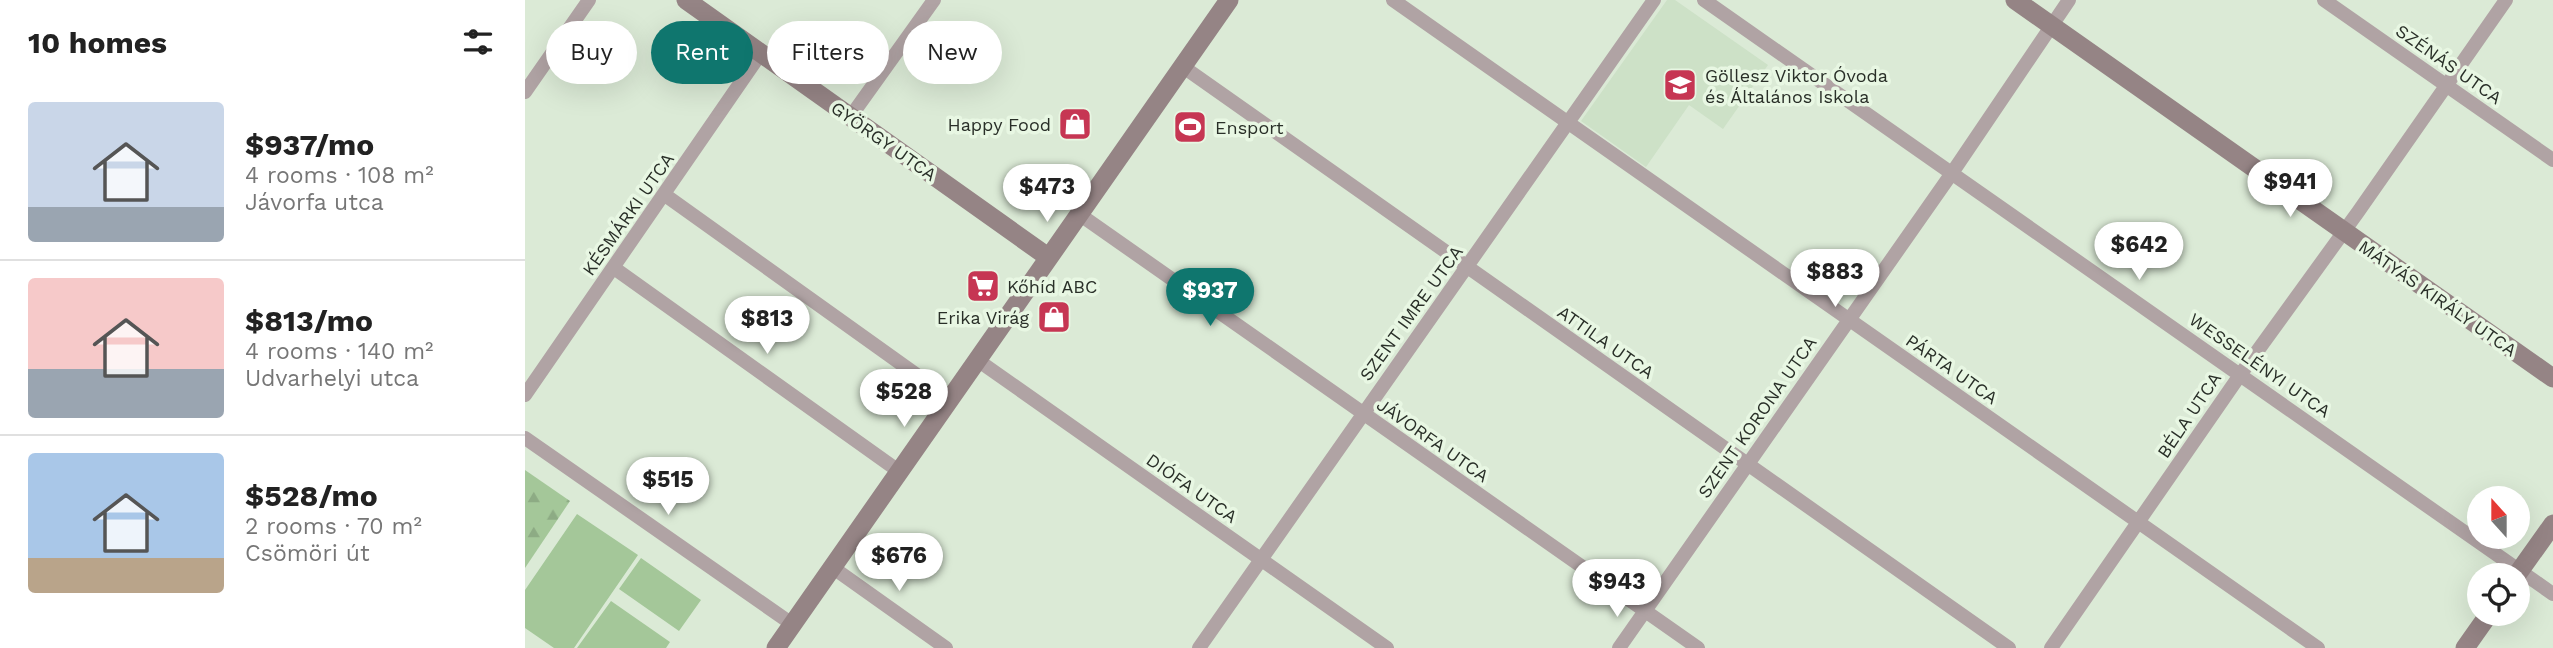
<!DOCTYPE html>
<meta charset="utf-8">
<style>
:root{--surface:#fff;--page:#f2f2f2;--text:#222;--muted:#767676;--line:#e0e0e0;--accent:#0f766e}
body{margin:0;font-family:"Work Sans",sans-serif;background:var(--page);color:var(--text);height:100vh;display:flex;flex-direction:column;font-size:26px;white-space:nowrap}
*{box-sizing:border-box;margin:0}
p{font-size:23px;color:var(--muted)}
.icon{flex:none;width:38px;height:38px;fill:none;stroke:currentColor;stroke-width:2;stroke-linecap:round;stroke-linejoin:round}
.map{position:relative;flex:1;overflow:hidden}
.side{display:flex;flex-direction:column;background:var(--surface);width:525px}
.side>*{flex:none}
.hud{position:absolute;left:21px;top:21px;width:665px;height:63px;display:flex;gap:14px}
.needle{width:46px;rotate:339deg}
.fabs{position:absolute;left:1942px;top:486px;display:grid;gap:14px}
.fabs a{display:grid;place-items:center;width:63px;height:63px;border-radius:50%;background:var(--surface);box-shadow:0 7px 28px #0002;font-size:35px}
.price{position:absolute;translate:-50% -60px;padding:0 16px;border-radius:24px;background:#fff;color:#222;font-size:23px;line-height:46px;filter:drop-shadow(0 2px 4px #0008)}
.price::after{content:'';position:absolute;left:50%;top:42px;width:21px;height:16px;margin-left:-10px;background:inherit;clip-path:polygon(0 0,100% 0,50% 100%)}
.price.current{background:var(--accent);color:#fff}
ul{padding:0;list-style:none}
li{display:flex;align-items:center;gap:21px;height:175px;padding:0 28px}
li+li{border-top:2px solid var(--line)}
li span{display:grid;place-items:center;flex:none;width:196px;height:140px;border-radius:7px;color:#555}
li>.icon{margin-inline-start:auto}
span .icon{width:84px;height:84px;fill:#fffc;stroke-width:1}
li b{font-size:30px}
h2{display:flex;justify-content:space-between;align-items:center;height:84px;padding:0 28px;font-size:30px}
.tag{padding:0 24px;border-radius:32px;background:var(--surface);box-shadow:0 7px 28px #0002;font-size:24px;line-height:63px}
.tag.current{background:var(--accent);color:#fff}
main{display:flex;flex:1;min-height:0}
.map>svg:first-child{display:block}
</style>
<main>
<section class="side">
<h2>10 homes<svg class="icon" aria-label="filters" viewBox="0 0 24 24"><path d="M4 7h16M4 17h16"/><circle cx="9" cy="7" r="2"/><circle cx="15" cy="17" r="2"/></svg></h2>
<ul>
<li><span style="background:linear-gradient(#c9d6e8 75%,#9aa5b1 0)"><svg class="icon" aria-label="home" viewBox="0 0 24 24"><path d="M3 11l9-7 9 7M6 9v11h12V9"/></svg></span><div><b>$937/mo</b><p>4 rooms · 108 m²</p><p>Jávorfa utca</p></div></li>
<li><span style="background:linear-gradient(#f6c9c9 65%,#9aa5b1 0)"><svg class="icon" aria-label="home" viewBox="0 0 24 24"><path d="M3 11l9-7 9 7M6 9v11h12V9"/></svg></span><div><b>$813/mo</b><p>4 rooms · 140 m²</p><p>Udvarhelyi utca</p></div></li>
<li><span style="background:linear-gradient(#a9c7e8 75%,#b9a48a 0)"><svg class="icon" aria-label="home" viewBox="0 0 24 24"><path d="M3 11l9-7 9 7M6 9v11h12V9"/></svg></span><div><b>$528/mo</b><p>2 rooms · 70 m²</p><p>Csömöri út</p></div></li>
</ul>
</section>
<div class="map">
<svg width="2028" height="648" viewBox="0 0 2028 648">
<defs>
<pattern id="forest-firs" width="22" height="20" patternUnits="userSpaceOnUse" patternTransform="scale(1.75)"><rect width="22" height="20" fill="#a4c799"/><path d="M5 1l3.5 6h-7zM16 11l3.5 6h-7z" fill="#8dab84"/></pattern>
</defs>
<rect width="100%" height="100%" fill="#dbead6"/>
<!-- built -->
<path fill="#cde1c7" d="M1142 0H1150L1243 65 1198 129 1164 105 1121 167 1056 121Z"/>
<!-- forest -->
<path fill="url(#forest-firs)" d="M0 470 45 501 0 568Z"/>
<!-- park -->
<path fill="#a4c799" d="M52 514 113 555 49 648H29L0 628V590Z
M116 558 176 600 154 631 94 589Z
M86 601 145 642 141 648H52Z"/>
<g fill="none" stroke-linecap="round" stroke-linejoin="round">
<!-- street -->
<path stroke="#b0a3a4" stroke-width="14" d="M868 0 1793 648
M1179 0 2028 594
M1799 0 2028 160
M657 66 1484 648
M0 92 64 0
M326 116 409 0
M140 195 424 398
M554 214 1173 648
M89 268 375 472
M451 359 862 648
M0 395 236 53
M0 438 267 624
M307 567 421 648
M674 648 1129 0
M1094 648 1427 173 1544 0
M1526 648 1715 375 1833 212 1981 0"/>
<!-- secondary -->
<path stroke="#958485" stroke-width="19" d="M161 0 523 257
M1490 0 2028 378
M1991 576 2028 524
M251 648 704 0
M1940 648 1964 614"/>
</g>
<!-- icons -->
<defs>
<symbol id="school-square" viewBox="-11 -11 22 22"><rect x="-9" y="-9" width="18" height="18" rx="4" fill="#c63653" stroke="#e8f7e3"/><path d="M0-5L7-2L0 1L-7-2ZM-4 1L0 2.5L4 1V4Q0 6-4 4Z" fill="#fff"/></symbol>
<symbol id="shop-square" viewBox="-11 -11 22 22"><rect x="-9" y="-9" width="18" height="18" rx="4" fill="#c63653" stroke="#e8f7e3"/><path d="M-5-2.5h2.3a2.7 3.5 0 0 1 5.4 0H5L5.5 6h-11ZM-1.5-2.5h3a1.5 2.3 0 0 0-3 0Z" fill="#fff"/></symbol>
<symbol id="stadium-square" viewBox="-11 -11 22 22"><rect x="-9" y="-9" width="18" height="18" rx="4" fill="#c63653" stroke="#e8f7e3"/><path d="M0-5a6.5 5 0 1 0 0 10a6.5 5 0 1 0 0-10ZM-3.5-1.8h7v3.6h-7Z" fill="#fff"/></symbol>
<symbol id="supermarket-square" viewBox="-11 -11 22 22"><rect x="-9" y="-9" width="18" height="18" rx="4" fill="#c63653" stroke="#e8f7e3"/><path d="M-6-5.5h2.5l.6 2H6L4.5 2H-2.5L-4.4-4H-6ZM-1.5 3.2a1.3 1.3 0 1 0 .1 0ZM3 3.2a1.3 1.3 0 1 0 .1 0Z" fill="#fff"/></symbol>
</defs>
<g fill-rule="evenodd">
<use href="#school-square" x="1136" y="66" width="38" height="38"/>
<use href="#shop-square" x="531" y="105" width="38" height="38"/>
<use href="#stadium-square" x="646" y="108" width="38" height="38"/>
<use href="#supermarket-square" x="439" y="267" width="38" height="38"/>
<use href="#shop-square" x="510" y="298" width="38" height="38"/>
</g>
<g text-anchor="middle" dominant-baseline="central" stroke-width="7" stroke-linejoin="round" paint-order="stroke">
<!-- street labels -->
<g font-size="18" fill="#292f28" stroke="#e8f7e3">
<text transform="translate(1924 64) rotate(35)">SZÉNÁS UTCA</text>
<text transform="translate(359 141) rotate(35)">GYÖRGY UTCA</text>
<text transform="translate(103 214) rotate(-55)">KÉSMÁRKI UTCA</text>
<text transform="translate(1913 298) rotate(35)">MÁTYÁS KIRÁLY UTCA</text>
<text transform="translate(886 313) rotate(-54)">SZENT IMRE UTCA</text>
<text transform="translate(1081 342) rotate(35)">ATTILA UTCA</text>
<text transform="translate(1735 365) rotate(35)">WESSELÉNYI UTCA</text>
<text transform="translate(1427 369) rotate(35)">PÁRTA UTCA</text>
<text transform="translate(1664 415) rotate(-56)">BÉLA UTCA</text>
<text transform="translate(1232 417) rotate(-55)">SZENT KORONA UTCA</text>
<text transform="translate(908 440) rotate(35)">JÁVORFA UTCA</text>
<text transform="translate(667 488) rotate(35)">DIÓFA UTCA</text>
</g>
<!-- poi labels -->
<g font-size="18" fill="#292f28" stroke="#e8f7e3" text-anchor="start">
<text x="1180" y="75">Göllesz Viktor Óvoda<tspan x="1180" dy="21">és Általános Iskola</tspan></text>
<text x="526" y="124" text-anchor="end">Happy Food</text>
<text x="690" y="127">Ensport</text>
<text x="482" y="286">Kőhíd ABC</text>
<text x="504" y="317" text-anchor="end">Erika Virág</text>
</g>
</g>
</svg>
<div class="fabs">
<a><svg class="needle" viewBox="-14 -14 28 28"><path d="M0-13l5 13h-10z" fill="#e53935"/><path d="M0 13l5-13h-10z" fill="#767676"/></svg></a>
<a><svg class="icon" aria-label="locate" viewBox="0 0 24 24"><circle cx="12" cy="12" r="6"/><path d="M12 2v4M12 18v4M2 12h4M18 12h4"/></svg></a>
</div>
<b class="price" style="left:1765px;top:219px">$941</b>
<b class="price" style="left:522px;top:224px">$473</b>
<b class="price" style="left:1614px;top:282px">$642</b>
<b class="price" style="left:1310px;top:309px">$883</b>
<b class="price current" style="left:685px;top:328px">$937</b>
<b class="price" style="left:242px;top:356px">$813</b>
<b class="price" style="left:379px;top:429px">$528</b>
<b class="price" style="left:143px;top:517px">$515</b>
<b class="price" style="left:374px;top:593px">$676</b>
<b class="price" style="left:1092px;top:619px">$943</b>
<div class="hud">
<a class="tag">Buy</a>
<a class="tag current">Rent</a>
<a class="tag">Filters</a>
<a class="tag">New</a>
</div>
</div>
</main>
